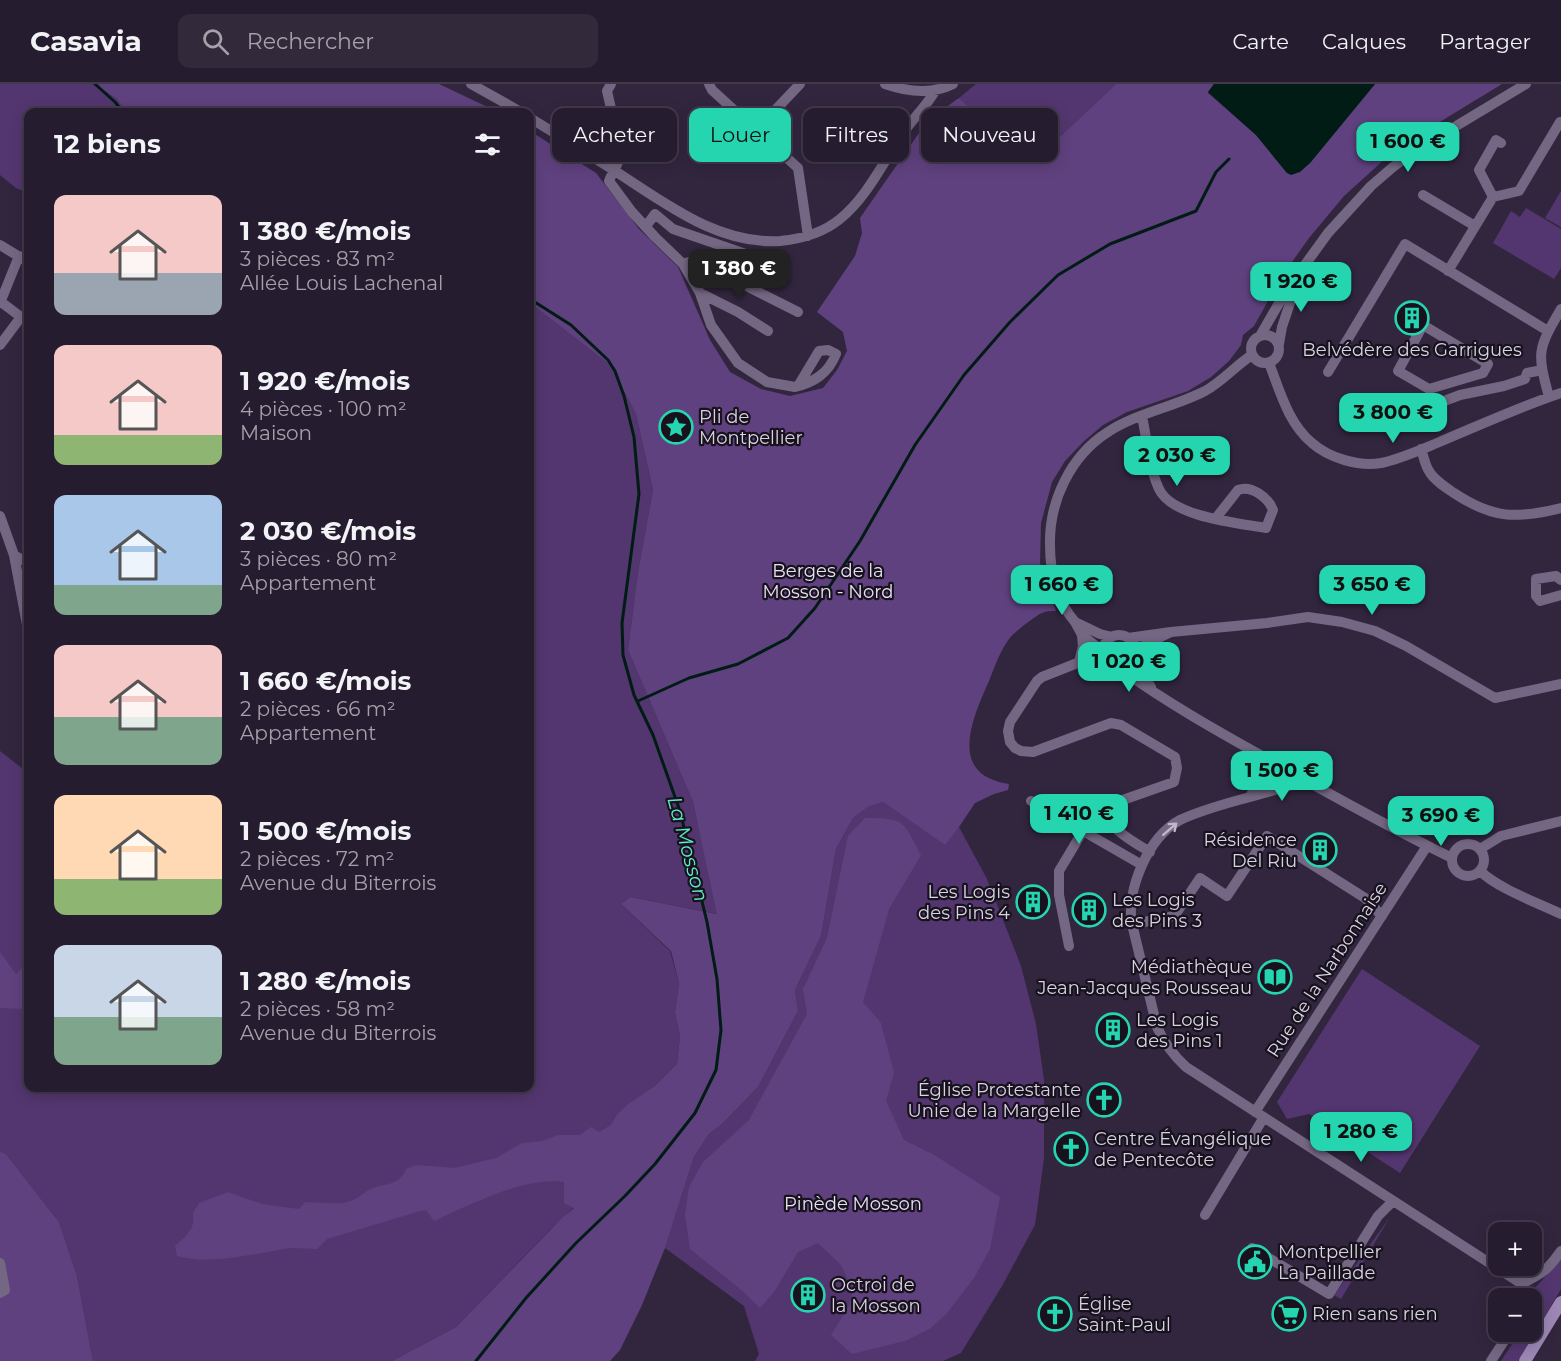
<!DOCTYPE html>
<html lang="fr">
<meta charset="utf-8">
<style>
:root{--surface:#261c2f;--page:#32293b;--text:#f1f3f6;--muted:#a4a1aa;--line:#423a4b;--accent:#24d5af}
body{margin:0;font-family:Montserrat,sans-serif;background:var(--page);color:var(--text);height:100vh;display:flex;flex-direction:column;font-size:22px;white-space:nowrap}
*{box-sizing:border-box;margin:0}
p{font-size:20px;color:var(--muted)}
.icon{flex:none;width:33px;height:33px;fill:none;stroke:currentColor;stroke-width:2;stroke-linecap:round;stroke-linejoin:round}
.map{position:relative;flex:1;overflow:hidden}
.side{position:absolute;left:24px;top:24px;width:510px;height:984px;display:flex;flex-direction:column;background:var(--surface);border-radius:12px;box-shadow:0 3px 15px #0003,0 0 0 2px var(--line)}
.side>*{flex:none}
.banner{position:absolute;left:552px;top:24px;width:570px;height:54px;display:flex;gap:12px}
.buttons{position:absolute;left:1488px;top:1138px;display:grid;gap:12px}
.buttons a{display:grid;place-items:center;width:54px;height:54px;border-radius:12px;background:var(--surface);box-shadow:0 3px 15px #0003,0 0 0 2px var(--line);font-size:30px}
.price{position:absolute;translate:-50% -51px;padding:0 14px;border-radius:12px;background:var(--accent);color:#111;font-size:20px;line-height:39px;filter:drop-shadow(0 2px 3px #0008)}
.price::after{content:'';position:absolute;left:50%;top:36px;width:18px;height:14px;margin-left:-9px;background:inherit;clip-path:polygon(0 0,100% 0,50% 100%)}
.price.active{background:#222;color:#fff}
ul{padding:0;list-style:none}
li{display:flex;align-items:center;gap:18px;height:150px;padding:0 30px}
li span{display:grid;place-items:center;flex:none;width:168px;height:120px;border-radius:12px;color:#555}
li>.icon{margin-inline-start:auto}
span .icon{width:72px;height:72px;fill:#fffc;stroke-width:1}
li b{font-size:26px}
h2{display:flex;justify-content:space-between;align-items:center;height:72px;padding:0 30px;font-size:26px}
.chip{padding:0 21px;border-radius:12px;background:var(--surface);box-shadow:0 3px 15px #0003,0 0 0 2px var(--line);font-size:21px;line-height:54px}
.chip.active{background:var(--accent);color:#111}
header{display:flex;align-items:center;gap:36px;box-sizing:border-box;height:84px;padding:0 30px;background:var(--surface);border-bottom:2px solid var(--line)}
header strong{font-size:28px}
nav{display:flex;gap:33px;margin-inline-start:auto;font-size:21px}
.search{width:420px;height:54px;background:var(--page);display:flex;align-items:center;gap:15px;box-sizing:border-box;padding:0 21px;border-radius:12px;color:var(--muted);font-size:22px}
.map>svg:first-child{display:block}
</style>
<header>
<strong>Casavia</strong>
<div class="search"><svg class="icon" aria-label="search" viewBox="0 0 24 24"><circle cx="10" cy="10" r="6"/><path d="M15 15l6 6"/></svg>Rechercher</div>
<nav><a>Carte</a><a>Calques</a><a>Partager</a></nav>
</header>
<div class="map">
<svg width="1561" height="1277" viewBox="0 0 1561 1277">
<rect width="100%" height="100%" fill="#32263f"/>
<!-- green -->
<path fill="#53366f" d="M0 0H93L116 14 127 28H28V109L16 104 0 91Z
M976 0H1116L1032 79 959 14Z
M1561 107V143L1545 134Z
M1526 124 1561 145V184L1554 195 1493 159 1511 127 1520 133Z
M530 219 610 281 636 330 653 406 638 488 628 566 693 718 718 830 630 813 621 820 670 867 679 899 675 929 680 952 677 980 656 1001 629 1019 617 1030 574 1123 547 1149 456 1243 392 1277H93L77 1192 59 1138 6 1070 0 1067V667L28 689V1004H530Z
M883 718 944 760 959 743 987 795 1021 882 1036 940 1044 996V1074L1035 1141 1002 1202 961 1269 943 1277H755L759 1270 744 1222 665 1164 694 1073 709 1050 722 1040 758 1003 798 927 795 906 821 852 836 765 853 734 868 723Z
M1362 885 1480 962 1400 1089 1309 1030 1287 1035 1277 1018Z
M1390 1133 1341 1215 1334 1211Z
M1561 1175V1205L1518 1277H1501L1520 1248H1532L1534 1205Z"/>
<!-- forest -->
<path fill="#60417f" d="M93 0H439L498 28H127L116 14Z
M1116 0H1214L1208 9 1256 51 1287 89 1310 79 1375 0H1502L1397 64 1344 112 1309 154 1282 192 1254 242 1243 251 1241 261 1229 277 1211 293 1188 307 1127 328 1103 341 1083 358 1065 377 1052 398 1041 439 1040 479 1056 527C1051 527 1046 527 1042 529 1035 532 1013 549 1009 555 1000 567 994 584 989 597 972 635 947 691 1009 700L1008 706 994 710 975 719 959 743 945 761 883 718 868 723 853 734 836 765 821 852 795 906 798 927 758 1003 722 1040 709 1050 694 1073 665 1164 642 1221 620 1266 610 1277H392L456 1243 563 1133 574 1124 564 1119V1098C528 1091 467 1122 434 1137L426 1126 417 1128 327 1155 317 1165C306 1165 294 1163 284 1165 248 1171 212 1181 177 1172L175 1162C186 1152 196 1145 193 1129L199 1119 228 1108 262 1120 299 1125 305 1118C318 1118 334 1121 347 1118 356 1116 361 1111 367 1107 382 1098 399 1104 406 1085L417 1081 454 1084 496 1074 522 1059 542 1057 558 1051H580L591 1043 599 1048 611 1041 617 1030 629 1019 656 1001 677 980 680 952 675 929 679 899 671 867 621 820 630 813 717 830 693 718 628 566 638 488 653 406 636 330 610 281 530 219V47L596 89 639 145 678 183 710 256 730 288 761 305 790 312 823 304 837 286 847 267 843 248 817 228 855 172 862 149 860 134 928 36 959 14 1032 79Z
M865 734C905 734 903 737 921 771L889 825 863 918 881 939 894 989 886 1017 904 1056 936 1072 1000 1113 990 1165 974 1194 948 1228 931 1244 905 1257 852 1270 831 1251 849 1222 853 1205 841 1181 818 1159 798 1168 774 1208 760 1224 739 1204 690 1165 685 1131 689 1103 703 1078 749 1036 807 930 803 905 827 854 848 752Z
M0 868 16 890 28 878V912L24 917 23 925 0 924Z
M0 1067 6 1070 59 1138 77 1192 93 1277H0Z"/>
<!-- water -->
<path fill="#001c14" d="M1214 0H1375L1310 79 1300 88 1291 91 1287 89 1256 51 1208 8Z"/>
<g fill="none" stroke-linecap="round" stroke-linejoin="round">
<!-- stream -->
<path stroke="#001c14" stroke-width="3" d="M95 0 115 18 123 28
M638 617 689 594 738 580 788 554 815 524 860 457 915 361 964 291 1010 238 1058 191 1110 160 1196 127 1216 88 1229 75
M476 1277 526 1214 576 1159 625 1112 655 1080 695 1029 716 986 721 946 717 895 707 838 680 727 653 651 634 611 623 571 622 539 639 410 634 353 624 312 615 287 608 276 571 241 530 215"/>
<!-- street -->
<path stroke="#746783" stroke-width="10" d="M471 0 521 28
M611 0 607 7 621 68C620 79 613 86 609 97L632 128 655 153 683 180 700 209 711 241 738 279 767 298 795 303C814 298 828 290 836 270L828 266 819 267 798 302
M709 0 712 6 798 84 808 152
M885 0C908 8 931 11 953 0
M530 34C558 51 587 69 615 87 665 119 718 161 780 157 801 155 823 149 840 135 867 113 882 80 902 51 912 35 926 23 935 7
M720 75 753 42 762 40 800 0
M1423 111 1475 142
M1493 113 1519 107 1560 38
M646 142 655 130 673 145 778 181
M0 161 28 178
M683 180 695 176 798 228
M1448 187 1493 113 1479 86 1496 56 1501 59
M700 209 738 228 768 247
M0 219 19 172
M1423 241 1488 280 1483 289 1429 305 1398 287Z
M1251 265a14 14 0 1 1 28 0a14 14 0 1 1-28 0Z
M1260 252 1286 207 1328 149 1371 102 1393 83 1413 68 1526 0
M1279 260 1282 243 1297 198
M0 261 21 233 1 218
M1269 279C1280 307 1288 339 1312 359 1329 374 1359 383 1381 379 1400 375 1420 366 1437 359 1478 342 1519 323 1561 309
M1328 288 1405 160 1548 247
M1549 313C1537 268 1537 266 1561 225
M1418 327 1460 311 1504 302 1525 295 1527 289 1542 286
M1142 332C1147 356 1149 383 1159 405 1172 433 1238 439 1266 444L1273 426C1268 413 1251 401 1238 406L1216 434
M1421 365C1424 373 1425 381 1429 387 1434 396 1445 403 1454 409 1493 435 1516 435 1561 424
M0 432 14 471 28 546
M14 471 28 479
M1561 496 1556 492 1536 495V512L1540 517 1561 511
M1075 538C1057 517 1050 489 1050 461 1049 418 1070 372 1108 348 1137 329 1174 323 1205 307 1223 297 1235 282 1252 271
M1171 548 1267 539 1308 533 1342 538 1375 547 1406 562 1495 614 1561 600
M1103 567a16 16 0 1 1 32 0a16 16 0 1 1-32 0Z
M1128 554 1171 548 1148 559 1136 568
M1103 568 1082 551 1075 538 1100 550 1112 553
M1104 574H1090L1042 593 1037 597 1010 638 1008 647 1010 658 1015 664 1021 667 1033 668 1111 639 1121 641 1175 673 1177 684 1174 698 1117 718C1089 736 1136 759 1150 768
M1133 576 1151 603
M1079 578 1083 562 1082 551
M1119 584C1167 619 1219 648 1271 677 1331 711 1391 744 1452 774
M1257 669C1259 688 1259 696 1250 713 1231 718 1197 728 1180 736 1148 753 1126 806 1132 840L1157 943C1164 959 1173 971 1186 983L1522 1200
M1250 713 1307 697
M1031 717 1142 781
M1452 776a16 16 0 1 1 32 0a16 16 0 1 1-32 0Z
M1480 765 1501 752 1561 737
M1480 787C1499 805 1536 818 1561 830
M1132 840 1167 834 1175 831 1200 794 1227 812 1267 752 1365 814 1382 832
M1069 862 1059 811V787L1083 747
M1255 1028 1427 762
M1205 1131 1264 1033
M1252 1164 1329 1210 1378 1132 1393 1117
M0 1179 5 1206 0 1209
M1522 1200C1543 1188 1546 1188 1561 1167
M1522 1200 1527 1215
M1491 1277 1510 1248"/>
<!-- secondary -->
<path stroke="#9c87b5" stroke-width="12" d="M1525 1277 1561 1218"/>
</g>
<!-- one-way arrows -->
<defs><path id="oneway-shaft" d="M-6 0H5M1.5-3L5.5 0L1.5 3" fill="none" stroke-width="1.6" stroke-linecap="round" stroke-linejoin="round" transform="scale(1.5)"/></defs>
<use stroke="#c0b7ca" href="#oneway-shaft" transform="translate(1170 745) rotate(-41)"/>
<!-- icons -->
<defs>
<symbol id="building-ring" viewBox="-11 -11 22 22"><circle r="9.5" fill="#17121d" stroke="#24d5af" stroke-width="1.5"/><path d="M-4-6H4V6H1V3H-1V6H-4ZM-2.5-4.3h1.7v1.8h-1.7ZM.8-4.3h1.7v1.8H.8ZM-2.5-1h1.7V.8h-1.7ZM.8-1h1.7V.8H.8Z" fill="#24d5af"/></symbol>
<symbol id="sight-ring" viewBox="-11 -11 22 22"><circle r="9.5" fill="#17121d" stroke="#24d5af" stroke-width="1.5"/><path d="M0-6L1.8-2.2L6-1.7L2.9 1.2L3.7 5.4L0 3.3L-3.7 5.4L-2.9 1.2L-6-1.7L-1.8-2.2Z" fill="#24d5af"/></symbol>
<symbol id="library-ring" viewBox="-11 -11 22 22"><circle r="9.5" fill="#17121d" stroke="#24d5af" stroke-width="1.5"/><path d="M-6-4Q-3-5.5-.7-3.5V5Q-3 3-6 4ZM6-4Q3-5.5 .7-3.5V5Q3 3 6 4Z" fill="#24d5af"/></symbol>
<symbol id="church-ring" viewBox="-11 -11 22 22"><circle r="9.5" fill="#17121d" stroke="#24d5af" stroke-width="1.5"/><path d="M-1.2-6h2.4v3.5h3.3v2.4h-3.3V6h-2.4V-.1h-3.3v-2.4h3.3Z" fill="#24d5af"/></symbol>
<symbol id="civic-ring" viewBox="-11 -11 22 22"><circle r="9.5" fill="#17121d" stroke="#24d5af" stroke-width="1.5"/><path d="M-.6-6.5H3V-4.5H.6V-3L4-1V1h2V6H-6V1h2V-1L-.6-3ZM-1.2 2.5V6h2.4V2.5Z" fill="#24d5af"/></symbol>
<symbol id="supermarket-ring" viewBox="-11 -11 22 22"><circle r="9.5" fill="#17121d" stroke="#24d5af" stroke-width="1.5"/><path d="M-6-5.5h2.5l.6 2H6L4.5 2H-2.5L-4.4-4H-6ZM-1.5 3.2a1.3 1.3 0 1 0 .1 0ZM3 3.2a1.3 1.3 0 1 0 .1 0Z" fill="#24d5af"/></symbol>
</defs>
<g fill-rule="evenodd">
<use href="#building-ring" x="1393" y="215" width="38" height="38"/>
<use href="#sight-ring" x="657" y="324" width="38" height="38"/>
<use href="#building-ring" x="1301" y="747" width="38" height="38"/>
<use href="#building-ring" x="1014" y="799" width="38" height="38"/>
<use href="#building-ring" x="1070" y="807" width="38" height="38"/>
<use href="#library-ring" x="1256" y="874" width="38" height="38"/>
<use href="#building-ring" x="1094" y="927" width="38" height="38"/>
<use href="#church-ring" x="1085" y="997" width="38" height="38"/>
<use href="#church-ring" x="1052" y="1046" width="38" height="38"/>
<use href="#civic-ring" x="1236" y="1159" width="38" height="38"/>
<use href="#building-ring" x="789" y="1192" width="38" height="38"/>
<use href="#church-ring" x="1036" y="1211" width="38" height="38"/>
<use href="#supermarket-ring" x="1270" y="1211" width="38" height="38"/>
</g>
<g text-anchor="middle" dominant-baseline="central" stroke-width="4.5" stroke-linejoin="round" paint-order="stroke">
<!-- poi labels -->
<g font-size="18" fill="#d9d2e2" stroke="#17121d" text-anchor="start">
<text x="1412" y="266" text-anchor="middle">Belvédère des Garrigues</text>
<text x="699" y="333">Pli de<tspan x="699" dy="21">Montpellier</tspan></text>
<text x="1297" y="756" text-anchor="end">Résidence<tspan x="1297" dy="21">Del Riu</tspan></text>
<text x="1010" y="808" text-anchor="end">Les Logis<tspan x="1010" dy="21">des Pins 4</tspan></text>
<text x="1112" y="816">Les Logis<tspan x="1112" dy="21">des Pins 3</tspan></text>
<text x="1252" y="883" text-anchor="end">Médiathèque<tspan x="1252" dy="21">Jean-Jacques Rousseau</tspan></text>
<text x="1136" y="936">Les Logis<tspan x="1136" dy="21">des Pins 1</tspan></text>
<text x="1081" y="1006" text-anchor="end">Église Protestante<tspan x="1081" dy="21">Unie de la Margelle</tspan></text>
<text x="1094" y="1055">Centre Évangélique<tspan x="1094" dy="21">de Pentecôte</tspan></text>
<text x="1278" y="1168">Montpellier<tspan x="1278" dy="21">La Paillade</tspan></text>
<text x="831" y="1201">Octroi de<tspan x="831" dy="21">la Mosson</tspan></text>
<text x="1078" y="1220">Église<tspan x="1078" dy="21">Saint-Paul</tspan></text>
<text x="1312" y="1230">Rien sans rien</text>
</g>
<!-- park labels -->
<g font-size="18" fill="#e8e0f3" stroke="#17121d">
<text x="828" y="487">Berges de la<tspan x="828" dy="21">Mosson - Nord</tspan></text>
<text x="853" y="1120">Pinède Mosson</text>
</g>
<!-- street labels -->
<g font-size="18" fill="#d9d2e2" stroke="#17121d">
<text transform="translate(1327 886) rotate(-57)">Rue de la Narbonnaise</text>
</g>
<!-- water labels -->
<g font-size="20" font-style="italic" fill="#5debc7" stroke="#17121d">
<text transform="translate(688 765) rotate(75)">La Mosson</text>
</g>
</g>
</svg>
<div class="buttons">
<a>+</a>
<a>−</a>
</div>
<b class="price" style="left:1408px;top:89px">1 600 €</b>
<b class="price active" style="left:739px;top:216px">1 380 €</b>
<b class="price" style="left:1301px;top:229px">1 920 €</b>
<b class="price" style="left:1393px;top:360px">3 800 €</b>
<b class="price" style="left:1177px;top:403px">2 030 €</b>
<b class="price" style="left:1062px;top:532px">1 660 €</b>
<b class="price" style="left:1372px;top:532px">3 650 €</b>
<b class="price" style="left:1129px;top:609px">1 020 €</b>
<b class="price" style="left:1282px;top:718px">1 500 €</b>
<b class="price" style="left:1079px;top:761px">1 410 €</b>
<b class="price" style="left:1441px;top:763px">3 690 €</b>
<b class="price" style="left:1361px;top:1079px">1 280 €</b>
<div class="banner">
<a class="chip">Acheter</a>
<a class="chip active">Louer</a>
<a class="chip">Filtres</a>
<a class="chip">Nouveau</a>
</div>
<section class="side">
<h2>12 biens<svg class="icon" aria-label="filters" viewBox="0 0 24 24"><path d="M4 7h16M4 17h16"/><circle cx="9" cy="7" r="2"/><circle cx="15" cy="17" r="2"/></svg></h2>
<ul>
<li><span style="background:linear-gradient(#f6c9c9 65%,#9aa5b1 0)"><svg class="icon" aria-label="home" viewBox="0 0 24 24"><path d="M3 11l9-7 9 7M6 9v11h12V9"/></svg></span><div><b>1 380 €/mois</b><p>3 pièces · 83 m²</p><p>Allée Louis Lachenal</p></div></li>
<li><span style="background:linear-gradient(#f6c9c9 75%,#8fb573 0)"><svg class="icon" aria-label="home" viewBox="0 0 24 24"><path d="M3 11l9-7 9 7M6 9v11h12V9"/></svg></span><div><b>1 920 €/mois</b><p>4 pièces · 100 m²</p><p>Maison</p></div></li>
<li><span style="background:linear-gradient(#a9c7e8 75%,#7fa58c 0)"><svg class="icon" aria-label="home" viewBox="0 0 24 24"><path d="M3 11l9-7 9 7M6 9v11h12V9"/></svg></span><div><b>2 030 €/mois</b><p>3 pièces · 80 m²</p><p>Appartement</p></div></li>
<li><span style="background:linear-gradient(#f6c9c9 60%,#7fa58c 0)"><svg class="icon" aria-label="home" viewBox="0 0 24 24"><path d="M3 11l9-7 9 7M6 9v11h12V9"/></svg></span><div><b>1 660 €/mois</b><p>2 pièces · 66 m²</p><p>Appartement</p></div></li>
<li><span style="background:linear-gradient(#ffd9b3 70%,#8fb573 0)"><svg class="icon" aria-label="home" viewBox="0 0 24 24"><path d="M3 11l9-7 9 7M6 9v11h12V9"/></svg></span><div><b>1 500 €/mois</b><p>2 pièces · 72 m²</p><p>Avenue du Biterrois</p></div></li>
<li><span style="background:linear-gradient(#c9d6e8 60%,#7fa58c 0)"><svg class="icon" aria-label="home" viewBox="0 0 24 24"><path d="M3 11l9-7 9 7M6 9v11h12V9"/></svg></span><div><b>1 280 €/mois</b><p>2 pièces · 58 m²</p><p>Avenue du Biterrois</p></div></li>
</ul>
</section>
</div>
